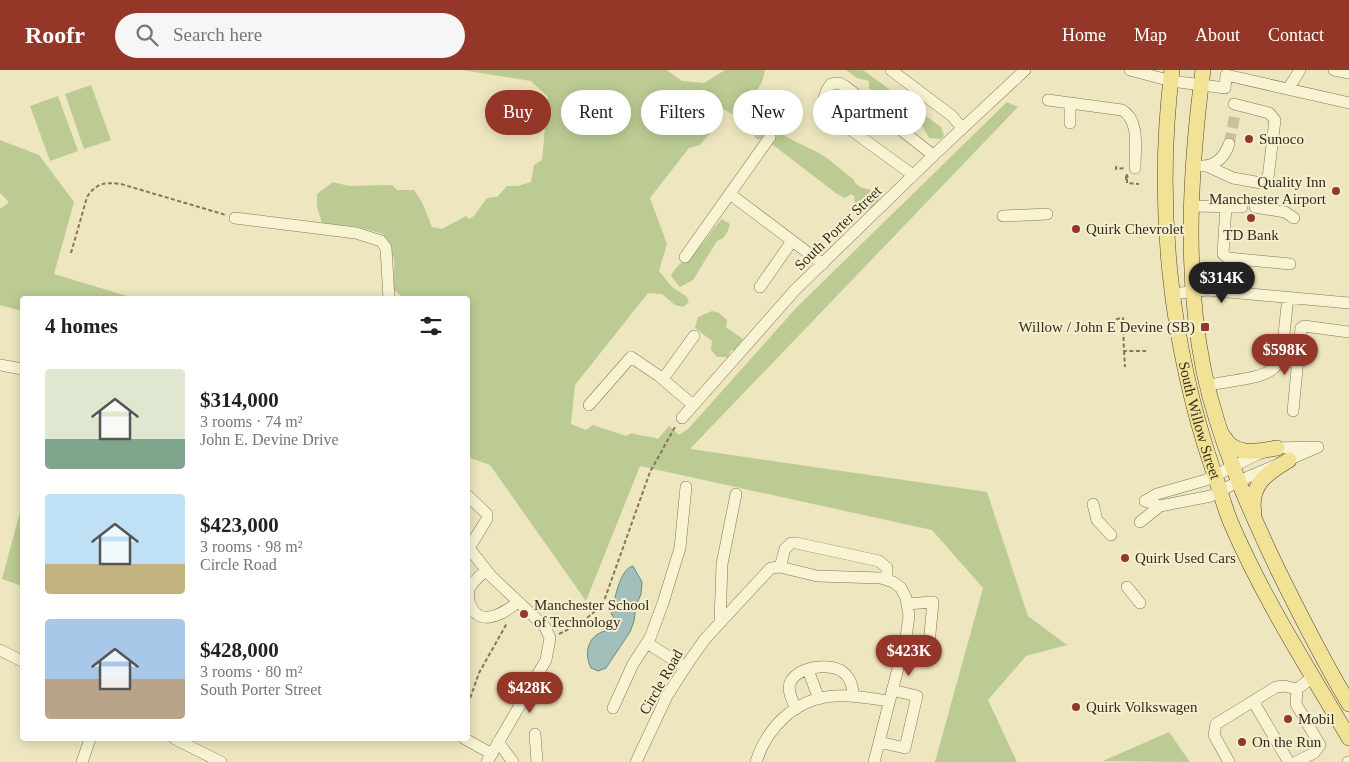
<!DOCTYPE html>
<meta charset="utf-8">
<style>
:root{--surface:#fff;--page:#f6f6f6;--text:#222;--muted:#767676;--accent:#953728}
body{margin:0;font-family:"Times New Roman",serif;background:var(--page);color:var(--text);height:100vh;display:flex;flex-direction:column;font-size:19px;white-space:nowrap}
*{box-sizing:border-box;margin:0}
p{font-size:16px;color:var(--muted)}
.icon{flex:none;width:28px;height:28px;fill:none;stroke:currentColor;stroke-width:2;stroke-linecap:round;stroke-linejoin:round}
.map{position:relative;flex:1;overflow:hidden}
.details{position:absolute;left:20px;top:226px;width:450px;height:445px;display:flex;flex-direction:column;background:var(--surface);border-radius:5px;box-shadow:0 2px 12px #0003}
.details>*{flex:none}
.banner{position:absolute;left:485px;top:20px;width:475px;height:45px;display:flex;gap:10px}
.price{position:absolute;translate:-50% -42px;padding:0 11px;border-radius:18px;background:var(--accent);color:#fff;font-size:16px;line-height:32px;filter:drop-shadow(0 1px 2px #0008)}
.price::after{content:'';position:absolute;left:50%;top:30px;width:15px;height:11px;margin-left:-8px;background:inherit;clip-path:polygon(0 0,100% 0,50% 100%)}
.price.current{background:#222;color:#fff}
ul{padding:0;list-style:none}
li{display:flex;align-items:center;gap:15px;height:125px;padding:0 25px}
li span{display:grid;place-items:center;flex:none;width:140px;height:100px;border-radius:5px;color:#555}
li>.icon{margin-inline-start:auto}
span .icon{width:60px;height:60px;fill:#fffc;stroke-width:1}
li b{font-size:21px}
h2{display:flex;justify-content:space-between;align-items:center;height:60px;padding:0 25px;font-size:21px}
.tag{padding:0 18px;border-radius:22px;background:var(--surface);box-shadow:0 2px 12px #0003;font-size:18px;line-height:45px}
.tag.current{background:var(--accent);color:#fff}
header{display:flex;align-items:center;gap:30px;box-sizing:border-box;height:70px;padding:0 25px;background:var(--accent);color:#fff}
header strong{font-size:24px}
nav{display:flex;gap:28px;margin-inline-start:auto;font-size:18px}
.search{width:350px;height:45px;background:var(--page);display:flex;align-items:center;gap:12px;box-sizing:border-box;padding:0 18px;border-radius:28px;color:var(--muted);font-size:19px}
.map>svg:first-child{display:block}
</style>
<header>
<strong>Roofr</strong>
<div class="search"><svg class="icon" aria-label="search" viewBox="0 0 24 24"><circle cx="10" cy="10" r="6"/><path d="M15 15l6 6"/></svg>Search here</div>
<nav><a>Home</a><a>Map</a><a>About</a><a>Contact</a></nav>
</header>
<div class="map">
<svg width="1349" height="692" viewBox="0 0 1349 692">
<rect width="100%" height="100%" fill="#ede6bf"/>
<!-- green -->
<path fill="#bccb93" d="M462 0H667L682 11 704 13 725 0H765C764 3 764 5 763 8 761 18 753 20 756 32L765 38 762 44C774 63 796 72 815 81 829 88 841 100 853 109 858 121 870 117 879 124L880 128 871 138 862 139 854 132 855 127 851 124 845 128 837 124 764 68 758 70 732 44 721 38 719 53 700 75 689 78 650 128 667 174 659 201 672 217 686 226 689 232 683 237 675 235 662 224 648 223 575 315 571 354 586 360 593 355 626 366 632 363C641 367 648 365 658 369L669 356 679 365 689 358 796 238 1007 32 1018 37 690 379 987 422 1028 546 1067 575 1026 586 988 630 1017 692H935L983 518 932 460 640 396 586 531 490 395 468 387V229H404L394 220V188L383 164 358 157 322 153 317 137V124L333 112 349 116 392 115 397 120H414L422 132 432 157 442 159 466 146 469 149 474 146 487 128 497 127 507 116H518L531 112 534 95 542 90 548 27 531 11Z
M846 0H863L941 57 944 66 941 69 929 68 923 57 869 18V11L857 8Z
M91 15 111 70 84 79 65 24Z
M58 26 78 81 50 91 30 36Z
M0 70 39 85 74 132 54 204 137 229H22V241L0 235V139L9 132 0 123Z
M722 149 730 154C728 162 725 169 717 171L693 210 680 217 671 206C677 193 692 185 702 174 709 166 714 157 722 149Z
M712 241 719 243 727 250 726 257 743 269 735 280H731L728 287H717L711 280 712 271 695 258 698 247Z
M22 435V516L2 509Z
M1169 662 1190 692 1103 691Z"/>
<!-- water -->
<path fill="#a2bfbb" stroke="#6a8d89" d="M633 496 642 512 641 524 636 536 634 551 630 562 606 598 598 601 591 598C584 584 587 566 605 561 610 560 612 562 616 558L617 553 611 543C615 531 619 499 633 496Z"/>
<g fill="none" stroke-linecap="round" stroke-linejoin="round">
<!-- minor-tunnel -->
<path stroke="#c8c19e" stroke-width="11" stroke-dasharray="11 5.5" stroke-linecap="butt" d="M1229 74 1235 45"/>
<defs>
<path id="minor" d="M891 0 952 46 962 58
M1130 0 1171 11 1225 18 1226 5 1349 33
M1334 0 1349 3
M1288 19 1300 0
M1048 30 1122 40C1140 50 1135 79 1135 98
M1070 33V53
M1203 96C1216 96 1225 86 1229 74
M1207 96 1233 108 1261 113 1268 108 1275 50 1269 43 1234 34
M913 105 829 44C822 32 823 24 831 14L839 13 845 16 933 85
M730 124 823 194
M1192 136 1242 137
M1226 136 1223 184 1228 188 1290 194
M1255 137 1285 142 1294 148
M1003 146 1047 144
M235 148 356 163 381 171 386 178 389 229
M685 187 770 67
M760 217 792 171
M1172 224 1207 220 1349 233
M0 295 22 299
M663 309 694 266
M1208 315C1291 302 1278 307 1288 228
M589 335 631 287 659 306 693 335
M1293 341 1301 258 1304 256 1349 262
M682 348 795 220 936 83 1025 0
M468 426 487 444V449L469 478
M1145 431 1160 436 1211 426 1239 411 1318 377
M1145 431 1157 424 1206 410 1258 384 1277 378 1313 377
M1093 434 1097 450 1111 465
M1140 452 1160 436
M468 477 491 506 545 557 550 568 546 590 487 692
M780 497 785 479 791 473H796L879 491 887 498V509
M486 500C482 504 476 509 472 514 463 526 472 550 489 547 500 546 508 539 517 533
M1127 517 1140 533
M720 552 722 494 736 424
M647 573 685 597
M904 576 924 578 929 574 933 532 907 534
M0 580 22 591
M808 600 819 629
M1253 631 1287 689
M613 638 633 594 650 568 663 533 680 478 686 417
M796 639C793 632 787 621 790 613 796 597 830 592 843 602 851 608 852 617 854 626
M535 664 537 692
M175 669 221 692
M465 669 492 684
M498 672 513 692
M879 672 905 678 917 626 892 620
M82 692 90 669
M636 692 667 626 688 593 705 569 767 502 771 498 780 497 817 506 881 508 893 512 901 518 906 528 909 546 906 567 874 692
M756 692C767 657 796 628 835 626 853 624 871 629 889 631
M1229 692 1214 665 1216 654 1276 617 1284 616 1297 619
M1296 692 1314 683 1320 675 1296 634 1297 619 1313 607
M1348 692H1349"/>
<g id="major">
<path id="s1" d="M1172 0C1155 136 1170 274 1214 403 1220 419 1224 437 1231 453 1263 528 1308 598 1349 668"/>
<path d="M1203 0C1190 99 1184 204 1204 302 1219 371 1248 437 1278 500 1300 545 1323 590 1349 634"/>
<path d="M1224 367C1235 387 1258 381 1277 378"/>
<path d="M1254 443C1249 415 1267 403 1289 390"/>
</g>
</defs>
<!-- minor casing -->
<use href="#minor" stroke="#867758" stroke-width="12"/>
<!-- major casing -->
<use href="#major" stroke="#53442c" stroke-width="16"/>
<!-- path -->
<path stroke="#867758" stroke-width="2" stroke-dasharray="4 2.5" stroke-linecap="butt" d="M1116 96V99L1125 98
M1126 105H1127L1128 109H1126Z
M1127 109V113L1139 114
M71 183 87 127C96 113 105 112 121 114L226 145
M1116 249 1123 248 1124 281H1146
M1124 281 1125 297
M559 564C577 555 592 547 604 531L650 402 675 357
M468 634 479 603 507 553"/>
<!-- minor -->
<use href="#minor" stroke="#f8f3d2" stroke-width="11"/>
<!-- major -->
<use href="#major" stroke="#f1e296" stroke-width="15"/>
</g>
<!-- markers -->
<g fill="#953728" stroke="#f5efcf" stroke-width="2">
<circle cx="1249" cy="69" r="5"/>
<circle cx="1336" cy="121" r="5"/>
<circle cx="1251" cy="148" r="5"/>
<circle cx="1076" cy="159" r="5"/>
<rect x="1200" y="252" width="10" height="10" rx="2.5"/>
<circle cx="1125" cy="488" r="5"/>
<circle cx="524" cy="544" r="5"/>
<circle cx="1076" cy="637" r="5"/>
<circle cx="1288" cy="649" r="5"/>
<circle cx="1242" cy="672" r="5"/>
</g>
<g text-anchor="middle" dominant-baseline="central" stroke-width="4" stroke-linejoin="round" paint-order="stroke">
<!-- poi labels -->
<g font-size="15" fill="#352c1c" stroke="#f5efcf" text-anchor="start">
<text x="1259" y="69">Sunoco</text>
<text x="1326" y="112" text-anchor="end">Quality Inn<tspan x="1326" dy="17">Manchester Airport</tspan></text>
<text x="1086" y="159">Quirk Chevrolet</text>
<text x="1251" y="165" text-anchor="middle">TD Bank</text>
<text x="1195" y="257" text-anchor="end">Willow / John E Devine (SB)</text>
<text x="1135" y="488">Quirk Used Cars</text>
<text x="534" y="535">Manchester School<tspan x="534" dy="17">of Technology</tspan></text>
<text x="1086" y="637">Quirk Volkswagen</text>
<text x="1298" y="649">Mobil</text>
<text x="1252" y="672">On the Run</text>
</g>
<!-- street labels -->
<g font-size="15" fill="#352c1c" stroke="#f5efcf">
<text transform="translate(838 158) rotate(-44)">South Porter Street</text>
<text stroke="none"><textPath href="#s1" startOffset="354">South Willow Street</textPath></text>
<text transform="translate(661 612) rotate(-60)">Circle Road</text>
</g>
</g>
</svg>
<b class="price current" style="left:1222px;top:234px">$314K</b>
<b class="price" style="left:1285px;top:306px">$598K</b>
<b class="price" style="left:909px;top:607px">$423K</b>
<b class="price" style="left:530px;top:644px">$428K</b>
<div class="banner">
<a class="tag current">Buy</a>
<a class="tag">Rent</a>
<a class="tag">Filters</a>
<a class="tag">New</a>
<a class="tag">Apartment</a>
</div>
<section class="details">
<h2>4 homes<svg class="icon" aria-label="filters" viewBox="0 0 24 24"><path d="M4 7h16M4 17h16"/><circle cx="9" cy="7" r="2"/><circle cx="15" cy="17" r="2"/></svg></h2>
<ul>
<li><span style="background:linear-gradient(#dfe7d0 70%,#7fa58c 0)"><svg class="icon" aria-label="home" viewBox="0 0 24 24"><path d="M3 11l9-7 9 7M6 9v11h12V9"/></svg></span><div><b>$314,000</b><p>3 rooms · 74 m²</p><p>John E. Devine Drive</p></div></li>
<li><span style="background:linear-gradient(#bfe0f5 70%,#c2b280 0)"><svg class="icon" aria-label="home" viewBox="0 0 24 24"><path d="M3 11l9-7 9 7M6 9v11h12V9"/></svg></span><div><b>$423,000</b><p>3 rooms · 98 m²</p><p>Circle Road</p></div></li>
<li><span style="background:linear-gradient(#a9c7e8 60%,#b9a48a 0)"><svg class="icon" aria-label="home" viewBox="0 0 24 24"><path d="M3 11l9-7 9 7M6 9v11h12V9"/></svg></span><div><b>$428,000</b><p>3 rooms · 80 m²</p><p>South Porter Street</p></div></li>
</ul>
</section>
</div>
